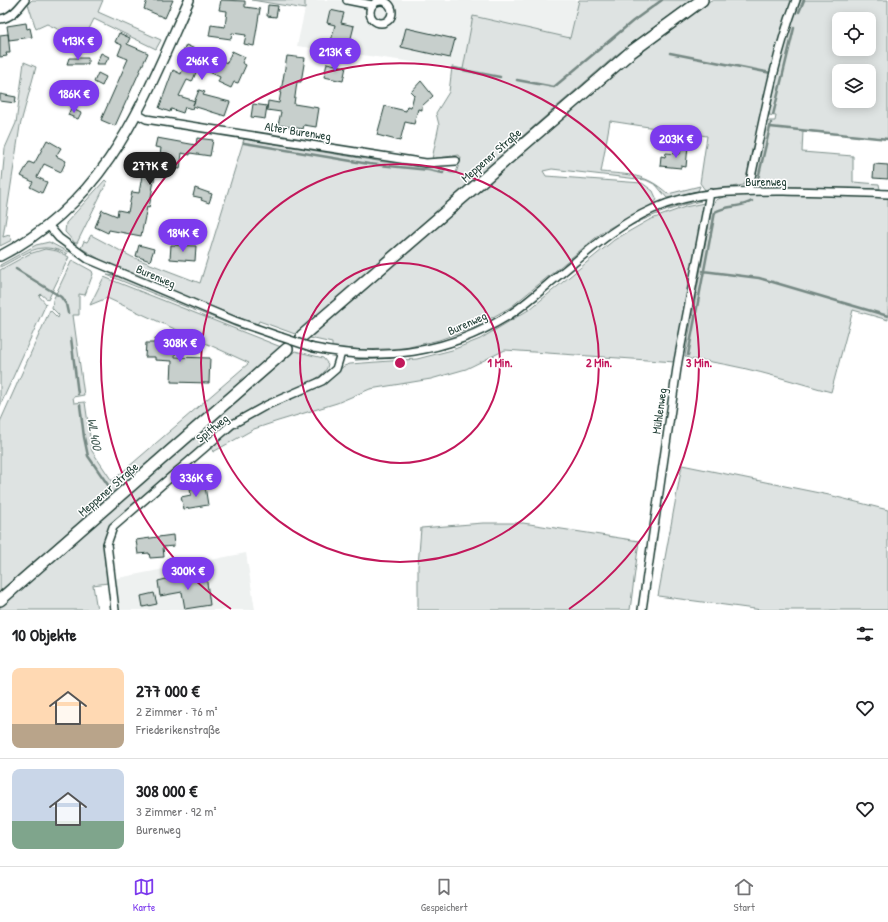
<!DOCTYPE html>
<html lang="de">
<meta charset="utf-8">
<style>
:root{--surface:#fff;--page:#f2f2f2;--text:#202124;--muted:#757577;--line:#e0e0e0;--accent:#7c3aed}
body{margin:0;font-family:"Patrick Hand",sans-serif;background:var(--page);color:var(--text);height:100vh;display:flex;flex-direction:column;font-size:15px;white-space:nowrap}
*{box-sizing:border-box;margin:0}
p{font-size:13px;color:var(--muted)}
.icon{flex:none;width:22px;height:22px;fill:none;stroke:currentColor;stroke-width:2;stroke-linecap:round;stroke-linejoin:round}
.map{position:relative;height:610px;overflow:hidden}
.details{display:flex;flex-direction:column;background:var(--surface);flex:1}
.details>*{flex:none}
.buttons{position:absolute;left:832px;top:12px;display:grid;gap:8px}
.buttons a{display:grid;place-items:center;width:44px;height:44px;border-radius:8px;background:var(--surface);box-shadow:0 2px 10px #0003;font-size:20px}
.price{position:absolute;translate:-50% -34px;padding:0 9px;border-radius:14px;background:var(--accent);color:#fff;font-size:13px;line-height:26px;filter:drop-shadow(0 1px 2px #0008)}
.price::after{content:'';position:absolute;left:50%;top:24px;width:12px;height:9px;margin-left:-6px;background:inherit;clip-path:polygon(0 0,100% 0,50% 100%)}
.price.current{background:#222;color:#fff}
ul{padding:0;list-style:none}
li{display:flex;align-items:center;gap:12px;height:100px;padding:0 12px}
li+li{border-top:1px solid var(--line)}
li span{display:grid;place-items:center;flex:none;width:112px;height:80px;border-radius:8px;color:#555}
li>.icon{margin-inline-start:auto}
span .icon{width:48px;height:48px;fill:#fffc;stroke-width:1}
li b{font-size:17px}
h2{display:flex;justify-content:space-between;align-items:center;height:48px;padding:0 12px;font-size:17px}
.tabs{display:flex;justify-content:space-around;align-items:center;height:56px;border-top:1px solid var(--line);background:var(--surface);font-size:11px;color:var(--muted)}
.tabs a{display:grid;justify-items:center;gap:2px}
.tabs .current{color:var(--accent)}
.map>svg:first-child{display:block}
</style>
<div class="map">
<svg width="888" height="610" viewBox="0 0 888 610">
<rect width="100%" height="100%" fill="#fff"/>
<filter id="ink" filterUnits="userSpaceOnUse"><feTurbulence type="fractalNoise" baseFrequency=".025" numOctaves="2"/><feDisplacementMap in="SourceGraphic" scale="8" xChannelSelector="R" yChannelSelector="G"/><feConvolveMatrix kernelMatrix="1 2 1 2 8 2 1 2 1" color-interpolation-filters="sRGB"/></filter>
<g filter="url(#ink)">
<!-- built -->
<path fill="#eef1f0" d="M305 0H579L570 38 473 16 463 69 297 46 305 9Z
M246 553 255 610H118L113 579Z"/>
<!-- green -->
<path fill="#dee3e2" stroke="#7e908b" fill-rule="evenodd" d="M32 0H103L98 12 161 40 156 49 94 19 83 41 47 24 36 29 28 4Z
M252 0H305V9Z
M579 0H691L615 56 295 334 259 321 257 325 132 274 101 260 81 248 84 241 87 242 91 235 132 257 200 283 244 139 384 162 430 165 451 173H456L461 158 459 155 432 159 439 125 436 113 449 92 452 67 463 69 473 16 570 38Z
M711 0H794L746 184C741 187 715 188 705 190L700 183 707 136 610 121 601 172C630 175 645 173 668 194L700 186 698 191 667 198 656 185 646 180 552 169 543 171 546 176 642 183 653 191 657 200 651 205 604 231 511 307 475 327 439 340 405 348 363 350 332 347V343L310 338 640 51Z
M799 0H888V139L803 131 802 152 853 156V182L879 184 880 189 758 186 754 184 755 171 766 123 769 121H775L776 116 769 115C776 76 786 38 799 0ZM839 19H869V49H839ZM839 71H869V101H839Z
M24 62 36 67 20 126 3 237 9 235 12 240 0 246V182L2 180 5 148 16 123Z
M105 180 107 182 77 243H75L65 232 66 223Z
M784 194 888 197V320L853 310 831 392C784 379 738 364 690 359L685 356 712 207 716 200 728 195Z
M698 200 701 201C670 208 639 219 612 237 574 262 544 297 505 322 460 351 408 359 355 360L424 353 442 348 502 322 612 235 654 213Z
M704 203 706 205 675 362 505 350 466 369 431 379 370 389 337 403 275 422 254 429 213 452 212 449 215 444 244 421 258 413 320 386 344 366 350 364 417 359 452 350 480 339 530 309 614 240 649 220 685 207Z
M49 242 68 252 67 254C38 239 26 255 0 267V265L36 245Z
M45 249 57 251 69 257 48 300 41 294 39 296 46 304 0 406V270L29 254Z
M72 260 92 271 93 274 85 295 79 294V315H73L84 395 73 397 74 403 85 402 92 451 112 481 249 363 107 298 90 305 104 277 281 347 0 591V422L50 310 58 318 59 315 52 308 53 300Z
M107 275 117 276 245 329 244 330Z
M295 351 323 358 328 364C327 382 272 397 257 406 204 439 158 483 111 524 100 546 105 559 108 583L93 585 97 610H0V607Z
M682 465 829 495 888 510V610H762L658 596Z
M483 523H523L639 541 630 610H418V566L421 528Z"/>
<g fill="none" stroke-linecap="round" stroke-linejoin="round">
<!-- stream -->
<path stroke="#758883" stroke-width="2.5" d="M799 12 804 0
M670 53 771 73
M452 68 500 77
M517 80 554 87 633 21 662 0
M773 115 794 28
M770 127 888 139
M244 143 369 164 429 170 443 173
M757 183 771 123
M16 269 61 297 66 304 68 313
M703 271 759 278 888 316
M71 338 78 394
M688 355 715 212C727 205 741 208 752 201
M80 405 84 437 88 456 108 485"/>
</g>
<!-- building -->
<path fill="#c7cfcc" stroke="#1f3d34" d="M147 0H173L165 18 144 9Z
M221 0 245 1V7L260 9 254 46 244 44 246 35 232 33 231 39 209 36 211 25 225 27 227 11 219 10Z
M268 5 278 6 276 17 267 16Z
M330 10 344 13 341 23 354 26 349 46 331 41 335 25 327 23Z
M26 23 27 29 30 28 32 37 9 40 7 26Z
M406 28 455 39 450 58 401 47Z
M119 33 130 38 127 44 148 53 115 126 101 120 128 59 118 55 122 45 115 42Z
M8 34 10 53H6L7 56 0 57V35Z
M186 45 227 63 232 51 245 57 242 63 246 65 238 83 234 82 231 88 218 82 220 77 205 70 204 73 197 70 192 82 187 80 179 96 195 101 193 105 199 90 205 92 203 95 230 102 225 116 193 106 192 109 185 107 183 113 171 109 170 112 159 108 173 70 181 74 186 62 180 59Z
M101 53 109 57 105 64H96Z
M287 56 305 58 301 82H297L294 104 319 108 316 127 304 125 303 129 278 125 281 112 267 110 268 101 279 103Z
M69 58H88V64H67Z
M327 63 346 67 343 81 324 77Z
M98 73 106 77 102 86 94 82Z
M421 81 433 96 422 106V110L418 109 414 124 405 122 400 141 377 135 385 106 406 111 407 106 411 107 414 95 411 92Z
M0 94 16 97 15 103 0 101Z
M253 104 267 106 265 119 251 117Z
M71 108 81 113 78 119 68 115Z
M157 138 196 145 197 138 213 140 210 156 190 153V155L182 153 180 169 166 167 164 176 155 175 149 208 147 207 141 236 109 230 108 233 95 227 102 210 117 216 118 210 128 212 132 192 139 193 145 159 159 162 161 148 155 147Z
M47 140 61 148 56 156 66 161 61 172 44 164 37 177 47 182 42 193 30 187 33 182 21 176 29 162 34 164Z
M681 145 688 146 686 167 681 166V168L660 166 661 156 665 157 666 153 680 154Z
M874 164 888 165V179L873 178Z
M195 188 212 194 209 203 201 200 202 198 193 196Z
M139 245 154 249 150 261 136 256Z
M171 245 196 246 195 261 170 259Z
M155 339 176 340 175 357 210 358 209 383 171 382 172 361 155 360V357H145L146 343H155Z
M205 486 208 505 184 509 181 497 191 495 190 489Z
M173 535 174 546 163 547 164 557 150 558 149 553 138 554 136 540Z
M206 575 210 605 185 609 182 592 160 596 158 581 170 578V581Z
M154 593 157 604 143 607 141 596Z"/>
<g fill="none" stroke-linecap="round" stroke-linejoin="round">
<defs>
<path id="minor" d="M347 0 372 5
M370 12a11 11 0 1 1 22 0a11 11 0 1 1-22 0Z
M0 19C11 18 19 8 25 0
M137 114 146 119 426 163 456 161
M748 191C762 128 773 61 796 0
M48 225 59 238 88 259 235 321 281 337
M314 348C381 362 447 353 506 317 526 305 545 286 564 271 593 247 619 224 653 209 695 190 741 191 785 191 820 192 854 192 888 194
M115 610 107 544 113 527 231 425 267 405 322 381 336 369 341 353
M642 610 678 361 710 193"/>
<path id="tertiary" d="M0 256C109 200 142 104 189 0"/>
<path id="primary" d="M302 336 631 52 702 0
M0 600 287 349"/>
</defs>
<!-- minor casing -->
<use href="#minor" stroke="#1f3d34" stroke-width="10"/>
<!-- tertiary casing -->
<use href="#tertiary" stroke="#1f3d34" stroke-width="12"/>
<!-- primary casing -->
<use href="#primary" stroke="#1f3d34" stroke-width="14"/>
<!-- minor -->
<use href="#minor" stroke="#fff" stroke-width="7"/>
<!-- tertiary -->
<use href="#tertiary" stroke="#fff" stroke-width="9"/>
<!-- primary -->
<use href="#primary" stroke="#fff" stroke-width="11"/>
<defs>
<path id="minor-bridge" d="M281 337 314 348"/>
</defs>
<!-- minor-bridge casing -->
<use href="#minor-bridge" stroke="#1f3d34" stroke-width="10" stroke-linecap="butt"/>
<!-- minor-bridge -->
<use href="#minor-bridge" stroke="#fff" stroke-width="7"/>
</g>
</g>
<!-- distance rings -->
<g fill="none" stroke="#c2185b" stroke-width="2">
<circle cx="400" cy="363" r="100"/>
<circle cx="400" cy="363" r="199"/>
<path d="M231 609A299 299 0 1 1 569 609"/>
</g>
<g text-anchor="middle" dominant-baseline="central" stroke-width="3" stroke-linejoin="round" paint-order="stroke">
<!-- street labels -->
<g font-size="12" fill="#1f3d34" stroke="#fff">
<text transform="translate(298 131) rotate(9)">Alter Burenweg</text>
<text transform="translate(491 155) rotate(-41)">Meppener Straße</text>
<text x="766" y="181">Burenweg</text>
<text transform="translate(156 276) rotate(23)">Burenweg</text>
<text transform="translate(467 323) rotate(-24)">Burenweg</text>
<text transform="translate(659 411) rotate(-82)">Mühlenweg</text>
<text transform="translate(212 428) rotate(-39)">Spittweg</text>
<text transform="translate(108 489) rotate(-41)">Meppener Straße</text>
</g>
<!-- water labels -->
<g font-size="13" font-style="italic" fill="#4a625b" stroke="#fff">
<text transform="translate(95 434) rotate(80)">WL 400</text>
</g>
</g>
<circle cx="400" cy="363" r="6" fill="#c2185b" stroke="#fff" stroke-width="2"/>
<g font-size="12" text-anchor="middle" font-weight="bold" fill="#c2185b" stroke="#fff" stroke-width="3" stroke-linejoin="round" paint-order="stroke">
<text x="500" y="367">1 Min.</text>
<text x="599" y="367">2 Min.</text>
<text x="699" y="367">3 Min.</text>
</g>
</svg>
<div class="buttons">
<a><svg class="icon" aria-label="locate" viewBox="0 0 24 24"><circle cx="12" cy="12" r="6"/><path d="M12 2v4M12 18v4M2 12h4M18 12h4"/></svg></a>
<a><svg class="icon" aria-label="layers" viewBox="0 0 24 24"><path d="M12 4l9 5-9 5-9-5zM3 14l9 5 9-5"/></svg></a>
</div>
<b class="price" style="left:78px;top:61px">413K €</b>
<b class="price" style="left:335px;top:72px">213K €</b>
<b class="price" style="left:202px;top:81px">246K €</b>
<b class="price" style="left:74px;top:114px">186K €</b>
<b class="price" style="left:676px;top:159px">203K €</b>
<b class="price current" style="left:150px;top:186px">277K €</b>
<b class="price" style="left:183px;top:253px">184K €</b>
<b class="price" style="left:180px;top:363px">308K €</b>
<b class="price" style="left:196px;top:498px">336K €</b>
<b class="price" style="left:188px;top:591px">300K €</b>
</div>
<section class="details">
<h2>10 Objekte<svg class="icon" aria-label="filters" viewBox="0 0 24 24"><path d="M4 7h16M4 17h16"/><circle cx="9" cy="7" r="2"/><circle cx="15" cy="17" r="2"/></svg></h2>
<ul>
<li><span style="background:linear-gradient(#ffd9b3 70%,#b9a48a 0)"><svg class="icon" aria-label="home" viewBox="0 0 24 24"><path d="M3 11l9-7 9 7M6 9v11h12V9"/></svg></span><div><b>277 000 €</b><p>2 Zimmer · 76 m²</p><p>Friederikenstraße</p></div><svg class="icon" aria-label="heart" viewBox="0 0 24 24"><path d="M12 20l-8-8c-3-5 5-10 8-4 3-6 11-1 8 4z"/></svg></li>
<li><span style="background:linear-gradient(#c9d6e8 65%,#7fa58c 0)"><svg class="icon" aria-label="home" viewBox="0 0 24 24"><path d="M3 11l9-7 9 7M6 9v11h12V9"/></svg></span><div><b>308 000 €</b><p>3 Zimmer · 92 m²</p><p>Burenweg</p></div><svg class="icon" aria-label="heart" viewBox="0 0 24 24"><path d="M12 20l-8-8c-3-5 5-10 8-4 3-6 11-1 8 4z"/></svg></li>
</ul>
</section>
<nav class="tabs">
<a class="current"><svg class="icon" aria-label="map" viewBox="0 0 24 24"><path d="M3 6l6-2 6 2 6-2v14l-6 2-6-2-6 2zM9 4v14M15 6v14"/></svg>Karte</a>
<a><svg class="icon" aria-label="saved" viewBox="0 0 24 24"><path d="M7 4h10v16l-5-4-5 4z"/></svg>Gespeichert</a>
<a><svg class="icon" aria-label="home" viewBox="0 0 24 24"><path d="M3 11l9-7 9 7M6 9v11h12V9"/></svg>Start</a>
</nav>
